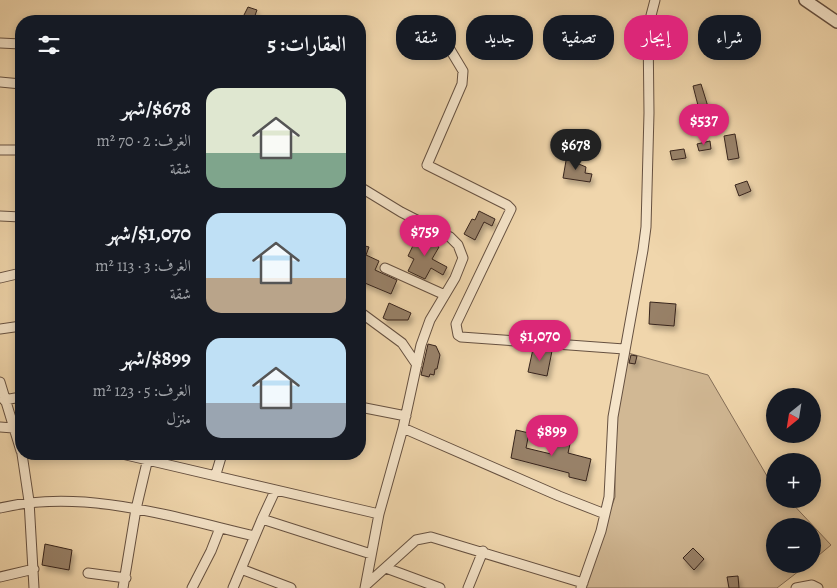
<!DOCTYPE html>
<html lang="ar">
<meta charset="utf-8">
<style>
:root{--surface:#171b24;--page:#242831;--text:#f1f3f6;--muted:#9ea1a6;--accent:#db2777}
body{margin:0;font-family:Alegreya,Amiri,serif;background:var(--page);color:var(--text);direction:rtl;height:100vh;display:flex;flex-direction:column;font-size:19px;white-space:nowrap}
*{box-sizing:border-box;margin:0}
p{font-size:16px;color:var(--muted)}
.icon{flex:none;width:28px;height:28px;fill:none;stroke:currentColor;stroke-width:2;stroke-linecap:round;stroke-linejoin:round}
.map{position:relative;flex:1;overflow:hidden;direction:ltr}
.drawer{position:absolute;left:15px;top:15px;width:351px;height:445px;display:flex;flex-direction:column;background:var(--surface);border-radius:20px;box-shadow:0 2px 8px #0003;direction:rtl}
.drawer>*{flex:none}
.guide{position:absolute;left:381px;top:15px;width:380px;height:45px;direction:rtl;display:flex;gap:10px}
.needle{width:32px;rotate:210deg}
.buttons{position:absolute;left:766px;top:388px;display:grid;gap:10px}
.buttons a{display:grid;place-items:center;width:55px;height:55px;border-radius:50%;background:var(--surface);box-shadow:0 2px 8px #0003;font-size:25px}
.price{position:absolute;translate:-50% -42px;padding:0 11px;border-radius:18px;background:var(--accent);color:#fff;font-size:16px;line-height:32px;filter:drop-shadow(0 1px 2px #0008)}
.price::after{content:'';position:absolute;left:50%;top:30px;width:15px;height:11px;margin-left:-8px;background:inherit;clip-path:polygon(0 0,100% 0,50% 100%)}
.price.on{background:#222;color:#fff}
ul{padding:0;list-style:none}
li{display:flex;align-items:center;gap:15px;height:125px;padding:0 20px}
li span{display:grid;place-items:center;flex:none;width:140px;height:100px;border-radius:15px;color:#555}
li>.icon{margin-inline-start:auto}
span .icon{width:60px;height:60px;fill:#fffc;stroke-width:1}
li b{font-size:21px}
h2{display:flex;justify-content:space-between;align-items:center;height:60px;padding:0 20px;font-size:21px}
.chip{padding:0 18px;border-radius:20px;background:var(--surface);box-shadow:0 2px 8px #0003;font-size:18px;line-height:45px}
.chip.on{background:var(--accent);color:#fff}
.map>svg:first-child{display:block}
</style>
<div class="map">
<svg width="837" height="588" viewBox="0 0 837 588">
<defs>
<filter id="shadow"><feDropShadow dx="2.5" dy="4.5" stdDeviation="2.5" flood-color="#0004"/></filter>
</defs>
<rect width="100%" height="100%" fill="#f0d6ac"/>
<filter id="stains"><feTurbulence type="fractalNoise" baseFrequency=".004" numOctaves="4"/><feColorMatrix values="0 0 0 0 .2 0 0 0 0 .09 0 0 0 0 .02 0 0 0 .5 -.17"/></filter>
<radialGradient id="worn" r=".72"><stop offset=".6" stop-color="#630" stop-opacity="0"/><stop offset="1" stop-color="#630" stop-opacity=".3"/></radialGradient>
<!-- green -->
<path fill="#d1b894" stroke="#846e58" d="M628 353 708 375 767 476 775 484V499H788L831 545 813 560 812 526H775V564H808L777 588H583L615 497V418Z"/>
<!-- building -->
<path fill="#988167" stroke="#38251d" filter="url(#shadow)" d="M248 7 257 10 253 21 242 19Z
M435 21 451 23 450 32 434 30Z
M701 84 709 110 700 113 693 86Z
M735 134 739 158 728 160 724 136Z
M710 141 711 149 699 151 697 144Z
M684 149 686 158 672 160 670 151Z
M567 155 575 157 574 162 586 167 585 173 592 174 590 182 563 178Z
M747 181 751 191 739 196 735 185Z
M479 211 495 219 492 226 484 222 475 240 464 234 472 219 475 220Z
M420 231 433 237 431 242 439 247 432 259 447 267 443 275 431 268 425 279 408 271 414 259 408 256Z
M361 245 369 247 366 255 379 261 375 270 397 280 391 294 360 281Z
M650 302 676 304 674 326 649 324Z
M389 303 411 313 408 320H387L383 318Z
M428 344 436 346 440 355 437 369H435L434 375 430 374 429 377 421 375Z
M533 349 552 351 547 376 528 372Z
M631 355 637 356 635 364 629 363Z
M516 430 529 433 526 448 551 454 554 441 570 444 568 453 591 459 586 481 569 477V473L511 458Z
M45 544 72 550 69 570 42 565Z
M693 548 704 559 694 570 683 558Z
M738 576 739 588H729L727 577Z"/>
<g fill="none" stroke-linecap="round" stroke-linejoin="round">
<defs>
<path id="minor" d="M0 43 21 44
M448 46 463 71 462 84 427 165 507 205 511 209 456 324 458 335 461 337 624 349
M0 82 21 84
M0 150H21
M360 187 401 212 450 237 458 245 463 258 455 278 430 320 421 345 403 428 379 514 365 588
M0 216 21 217
M385 268 445 295
M0 278 21 273
M360 312 402 343 417 365
M0 329 21 326
M0 382 21 451
M4 400 21 397
M360 407 406 416
M0 427 13 428
M403 428 559 496 605 514
M22 454 29 501 34 588
M122 454 379 514
M216 474 222 454
M0 508C84 488 173 517 254 536
M262 519 275 491
M386 568 440 588
M241 569 291 588
M88 573 126 578
M0 577 34 569
M366 585 416 540 431 537 583 583
M123 588 136 509 149 454
M192 588 211 551 220 528
M233 588 262 519 371 554
M468 588 483 551
M581 588 601 531 609 497 613 417 643 250 646 227 649 113 648 27 655 0
M796 588 812 585 818 588"/>
<path id="tertiary" d="M805 0 837 22"/>
</defs>
<!-- minor casing -->
<use href="#minor" stroke="#665141" stroke-width="11"/>
<!-- tertiary casing -->
<use href="#tertiary" stroke="#665141" stroke-width="14"/>
<!-- minor -->
<use href="#minor" stroke="#f5e4c9" stroke-width="9"/>
<!-- tertiary -->
<use href="#tertiary" stroke="#f5e4c9" stroke-width="11"/>
</g>
<rect width="100%" height="100%" filter="url(#stains)"/>
<rect width="100%" height="100%" fill="url(#worn)"/>
</svg>
<div class="buttons">
<a><svg class="needle" viewBox="-14 -14 28 28"><path d="M0-13l5 13h-10z" fill="#e53935"/><path d="M0 13l5-13h-10z" fill="#9ea1a6"/></svg></a>
<a>+</a>
<a>−</a>
</div>
<b class="price" style="left:704px;top:146px">$537</b>
<b class="price on" style="left:576px;top:171px">$678</b>
<b class="price" style="left:425px;top:257px">$759</b>
<b class="price" style="left:540px;top:362px">$1,070</b>
<b class="price" style="left:552px;top:457px">$899</b>
<div class="guide">
<a class="chip">شراء</a>
<a class="chip on">إيجار</a>
<a class="chip">تصفية</a>
<a class="chip">جديد</a>
<a class="chip">شقة</a>
</div>
<section class="drawer">
<h2>العقارات: 5<svg class="icon" aria-label="filters" viewBox="0 0 24 24"><path d="M4 7h16M4 17h16"/><circle cx="9" cy="7" r="2"/><circle cx="15" cy="17" r="2"/></svg></h2>
<ul>
<li><span style="background:linear-gradient(#dfe7d0 65%,#7fa58c 0)"><svg class="icon" aria-label="home" viewBox="0 0 24 24"><path d="M3 11l9-7 9 7M6 9v11h12V9"/></svg></span><div><b>$678/شهر</b><p>الغرف: 2 · 70 m²</p><p>شقة</p></div></li>
<li><span style="background:linear-gradient(#bfe0f5 65%,#b9a48a 0)"><svg class="icon" aria-label="home" viewBox="0 0 24 24"><path d="M3 11l9-7 9 7M6 9v11h12V9"/></svg></span><div><b>$1,070/شهر</b><p>الغرف: 3 · 113 m²</p><p>شقة</p></div></li>
<li><span style="background:linear-gradient(#bfe0f5 65%,#9aa5b1 0)"><svg class="icon" aria-label="home" viewBox="0 0 24 24"><path d="M3 11l9-7 9 7M6 9v11h12V9"/></svg></span><div><b>$899/شهر</b><p>الغرف: 5 · 123 m²</p><p>منزل</p></div></li>
</ul>
</section>
</div>
